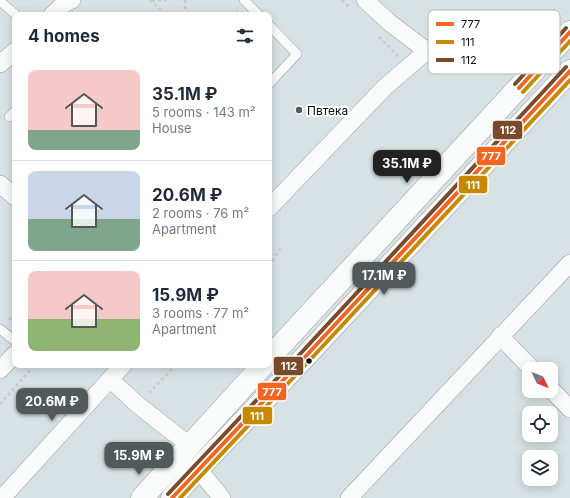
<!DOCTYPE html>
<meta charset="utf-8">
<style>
:root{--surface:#fff;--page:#f2f2f3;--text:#1f2937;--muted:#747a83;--line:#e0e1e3;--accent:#51595a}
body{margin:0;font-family:Inter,sans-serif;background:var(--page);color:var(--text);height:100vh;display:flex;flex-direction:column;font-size:15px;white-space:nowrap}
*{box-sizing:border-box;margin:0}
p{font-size:13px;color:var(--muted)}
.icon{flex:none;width:22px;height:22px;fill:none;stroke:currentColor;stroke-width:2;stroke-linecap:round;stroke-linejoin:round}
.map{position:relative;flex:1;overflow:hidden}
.sheet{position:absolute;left:12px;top:12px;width:260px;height:356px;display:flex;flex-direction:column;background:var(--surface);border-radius:8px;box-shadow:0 2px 10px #0003}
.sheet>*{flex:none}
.needle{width:26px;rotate:133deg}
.fabs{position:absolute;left:522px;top:362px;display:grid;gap:8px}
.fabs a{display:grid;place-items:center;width:36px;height:36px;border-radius:8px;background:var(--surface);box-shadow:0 2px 10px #0003;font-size:20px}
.price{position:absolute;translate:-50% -34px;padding:0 9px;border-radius:8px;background:var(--accent);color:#fff;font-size:13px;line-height:26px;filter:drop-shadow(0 1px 2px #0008)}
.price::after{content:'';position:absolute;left:50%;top:24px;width:12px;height:9px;margin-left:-6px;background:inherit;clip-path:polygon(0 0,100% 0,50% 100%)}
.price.selected{background:#222;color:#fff}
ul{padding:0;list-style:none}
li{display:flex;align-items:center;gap:12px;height:100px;padding:0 16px}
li+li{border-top:1px solid var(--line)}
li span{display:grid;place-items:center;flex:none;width:112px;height:80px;border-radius:8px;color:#555}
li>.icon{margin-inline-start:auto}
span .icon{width:48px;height:48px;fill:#fffc;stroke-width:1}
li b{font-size:17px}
h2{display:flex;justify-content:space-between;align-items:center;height:48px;padding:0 16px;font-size:17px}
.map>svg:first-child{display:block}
</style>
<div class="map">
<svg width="570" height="498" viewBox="0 0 570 498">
<rect width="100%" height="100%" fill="#d8e2e4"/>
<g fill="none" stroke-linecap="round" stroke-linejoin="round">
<defs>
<path id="service" d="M244 0 259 15
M0 1 16 15
M269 25 297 54 269 84
M9 117 15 111
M0 329 15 341"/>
<path id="minor" d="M365 0 390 23 427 51
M52 15 64 4 72 0
M0 64 15 51
M0 184 15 197
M269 208 385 87 427 51 486 46 531 49 548 57
M500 336 532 369
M0 370 15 354
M110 379 138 405 189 445
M551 389 570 409
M198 469 222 498
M2 498 123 365
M349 498 570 263"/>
<path id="secondary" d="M269 358 570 32
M142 498 263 365
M172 498 198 469 305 357 570 71"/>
</defs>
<!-- service casing -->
<use href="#service" stroke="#949c9e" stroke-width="10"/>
<!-- minor casing -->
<use href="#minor" stroke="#949c9e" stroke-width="18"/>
<!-- secondary casing -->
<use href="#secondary" stroke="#949c9e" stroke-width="23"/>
<!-- path -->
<path stroke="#c7caca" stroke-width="2.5" stroke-dasharray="3 3" stroke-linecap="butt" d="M150 0 166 15
M185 0V15
M342 0 350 8
M152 1 167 0
M232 15 237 10
M379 37 398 56
M269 266 282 246
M9 320 15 313
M149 393 176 365
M0 404 35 365"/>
<!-- service -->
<use href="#service" stroke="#f9fbfb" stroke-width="9"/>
<!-- minor -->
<use href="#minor" stroke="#f9fbfb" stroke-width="17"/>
<!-- secondary -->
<use href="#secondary" stroke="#f9fbfb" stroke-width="22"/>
<defs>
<path id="bus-1" d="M519 88 570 32
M172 498 305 357 570 71"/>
<path id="bus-2" d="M523 92 570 41
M180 498 309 361 570 80"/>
<path id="bus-3" d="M515 84 566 28
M168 494 301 353 566 67"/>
</defs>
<!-- bus-1 casing -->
<use href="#bus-1" stroke="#fff" stroke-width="7"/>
<!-- bus-2 casing -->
<use href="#bus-2" stroke="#fff" stroke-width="7"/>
<!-- bus-3 casing -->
<use href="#bus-3" stroke="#fff" stroke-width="7"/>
<!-- bus-1 -->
<use href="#bus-1" stroke="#f26522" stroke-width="4"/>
<!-- bus-2 -->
<use href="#bus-2" stroke="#c78803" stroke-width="4"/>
<!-- bus-3 -->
<use href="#bus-3" stroke="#7a4b2a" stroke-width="4"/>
</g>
<!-- markers -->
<circle fill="#51595a" stroke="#fff" stroke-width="1.5" cx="299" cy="110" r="4"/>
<circle fill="#080f10" stroke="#fff" stroke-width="1.5" cx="309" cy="361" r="3.5"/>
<g text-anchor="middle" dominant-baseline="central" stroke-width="4" stroke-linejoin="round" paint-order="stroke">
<!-- poi labels -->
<g font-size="12" fill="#080f10" stroke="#fff" text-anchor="start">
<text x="307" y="110">Пвтека</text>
</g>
</g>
<!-- legend -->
<rect x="428" y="10" width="132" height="64" rx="6" fill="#fff" stroke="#b5b7b7" stroke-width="1"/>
<rect x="436" y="22" width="18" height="4" fill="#f26522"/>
<rect x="436" y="40" width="18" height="4" fill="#c78803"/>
<rect x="436" y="58" width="18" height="4" fill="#7a4b2a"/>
<g font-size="11" fill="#080f10">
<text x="461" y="28">777</text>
<text x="461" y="46">111</text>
<text x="461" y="64">112</text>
</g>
<g stroke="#fff" stroke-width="1.5">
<rect x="492" y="120" width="31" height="20" rx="4" fill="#7a4b2a"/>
<rect x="476" y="146" width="30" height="20" rx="4" fill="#f26522"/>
<rect x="458" y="175" width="30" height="19" rx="4" fill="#c78803"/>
<rect x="273" y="356" width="31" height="20" rx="4" fill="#7a4b2a"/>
<rect x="257" y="382" width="30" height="19" rx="4" fill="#f26522"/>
<rect x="242" y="406" width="31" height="19" rx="4" fill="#c78803"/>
</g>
<g font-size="11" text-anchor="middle" font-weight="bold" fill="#fff">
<text x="508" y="134">112</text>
<text x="491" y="160">777</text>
<text x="473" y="189">111</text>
<text x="289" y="370">112</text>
<text x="272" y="396">777</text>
<text x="257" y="420">111</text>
</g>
</svg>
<div class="fabs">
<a><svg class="needle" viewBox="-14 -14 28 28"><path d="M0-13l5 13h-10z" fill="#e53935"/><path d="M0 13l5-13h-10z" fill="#747a83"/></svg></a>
<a><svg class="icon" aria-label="locate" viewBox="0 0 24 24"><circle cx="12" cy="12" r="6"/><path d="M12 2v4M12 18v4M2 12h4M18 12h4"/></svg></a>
<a><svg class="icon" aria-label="layers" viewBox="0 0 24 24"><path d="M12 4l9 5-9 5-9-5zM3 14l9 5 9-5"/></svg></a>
</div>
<b class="price selected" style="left:407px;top:184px">35.1M ₽</b>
<b class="price" style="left:384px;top:296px">17.1M ₽</b>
<b class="price" style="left:52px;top:422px">20.6M ₽</b>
<b class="price" style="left:139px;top:476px">15.9M ₽</b>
<section class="sheet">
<h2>4 homes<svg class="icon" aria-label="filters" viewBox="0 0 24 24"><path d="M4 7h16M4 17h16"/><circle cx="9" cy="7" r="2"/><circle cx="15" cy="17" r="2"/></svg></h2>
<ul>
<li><span style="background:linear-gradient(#f6c9c9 75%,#7fa58c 0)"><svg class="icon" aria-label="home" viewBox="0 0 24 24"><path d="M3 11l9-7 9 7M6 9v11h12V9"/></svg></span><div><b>35.1M ₽</b><p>5 rooms · 143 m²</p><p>House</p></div></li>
<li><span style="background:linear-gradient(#c9d6e8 60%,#7fa58c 0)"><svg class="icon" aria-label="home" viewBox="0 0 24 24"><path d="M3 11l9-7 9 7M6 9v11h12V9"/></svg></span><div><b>20.6M ₽</b><p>2 rooms · 76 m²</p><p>Apartment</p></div></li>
<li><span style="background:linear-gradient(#f6c9c9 60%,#8fb573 0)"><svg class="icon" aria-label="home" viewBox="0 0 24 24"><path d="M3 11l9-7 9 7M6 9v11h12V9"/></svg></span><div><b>15.9M ₽</b><p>3 rooms · 77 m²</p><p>Apartment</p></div></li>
</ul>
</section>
</div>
